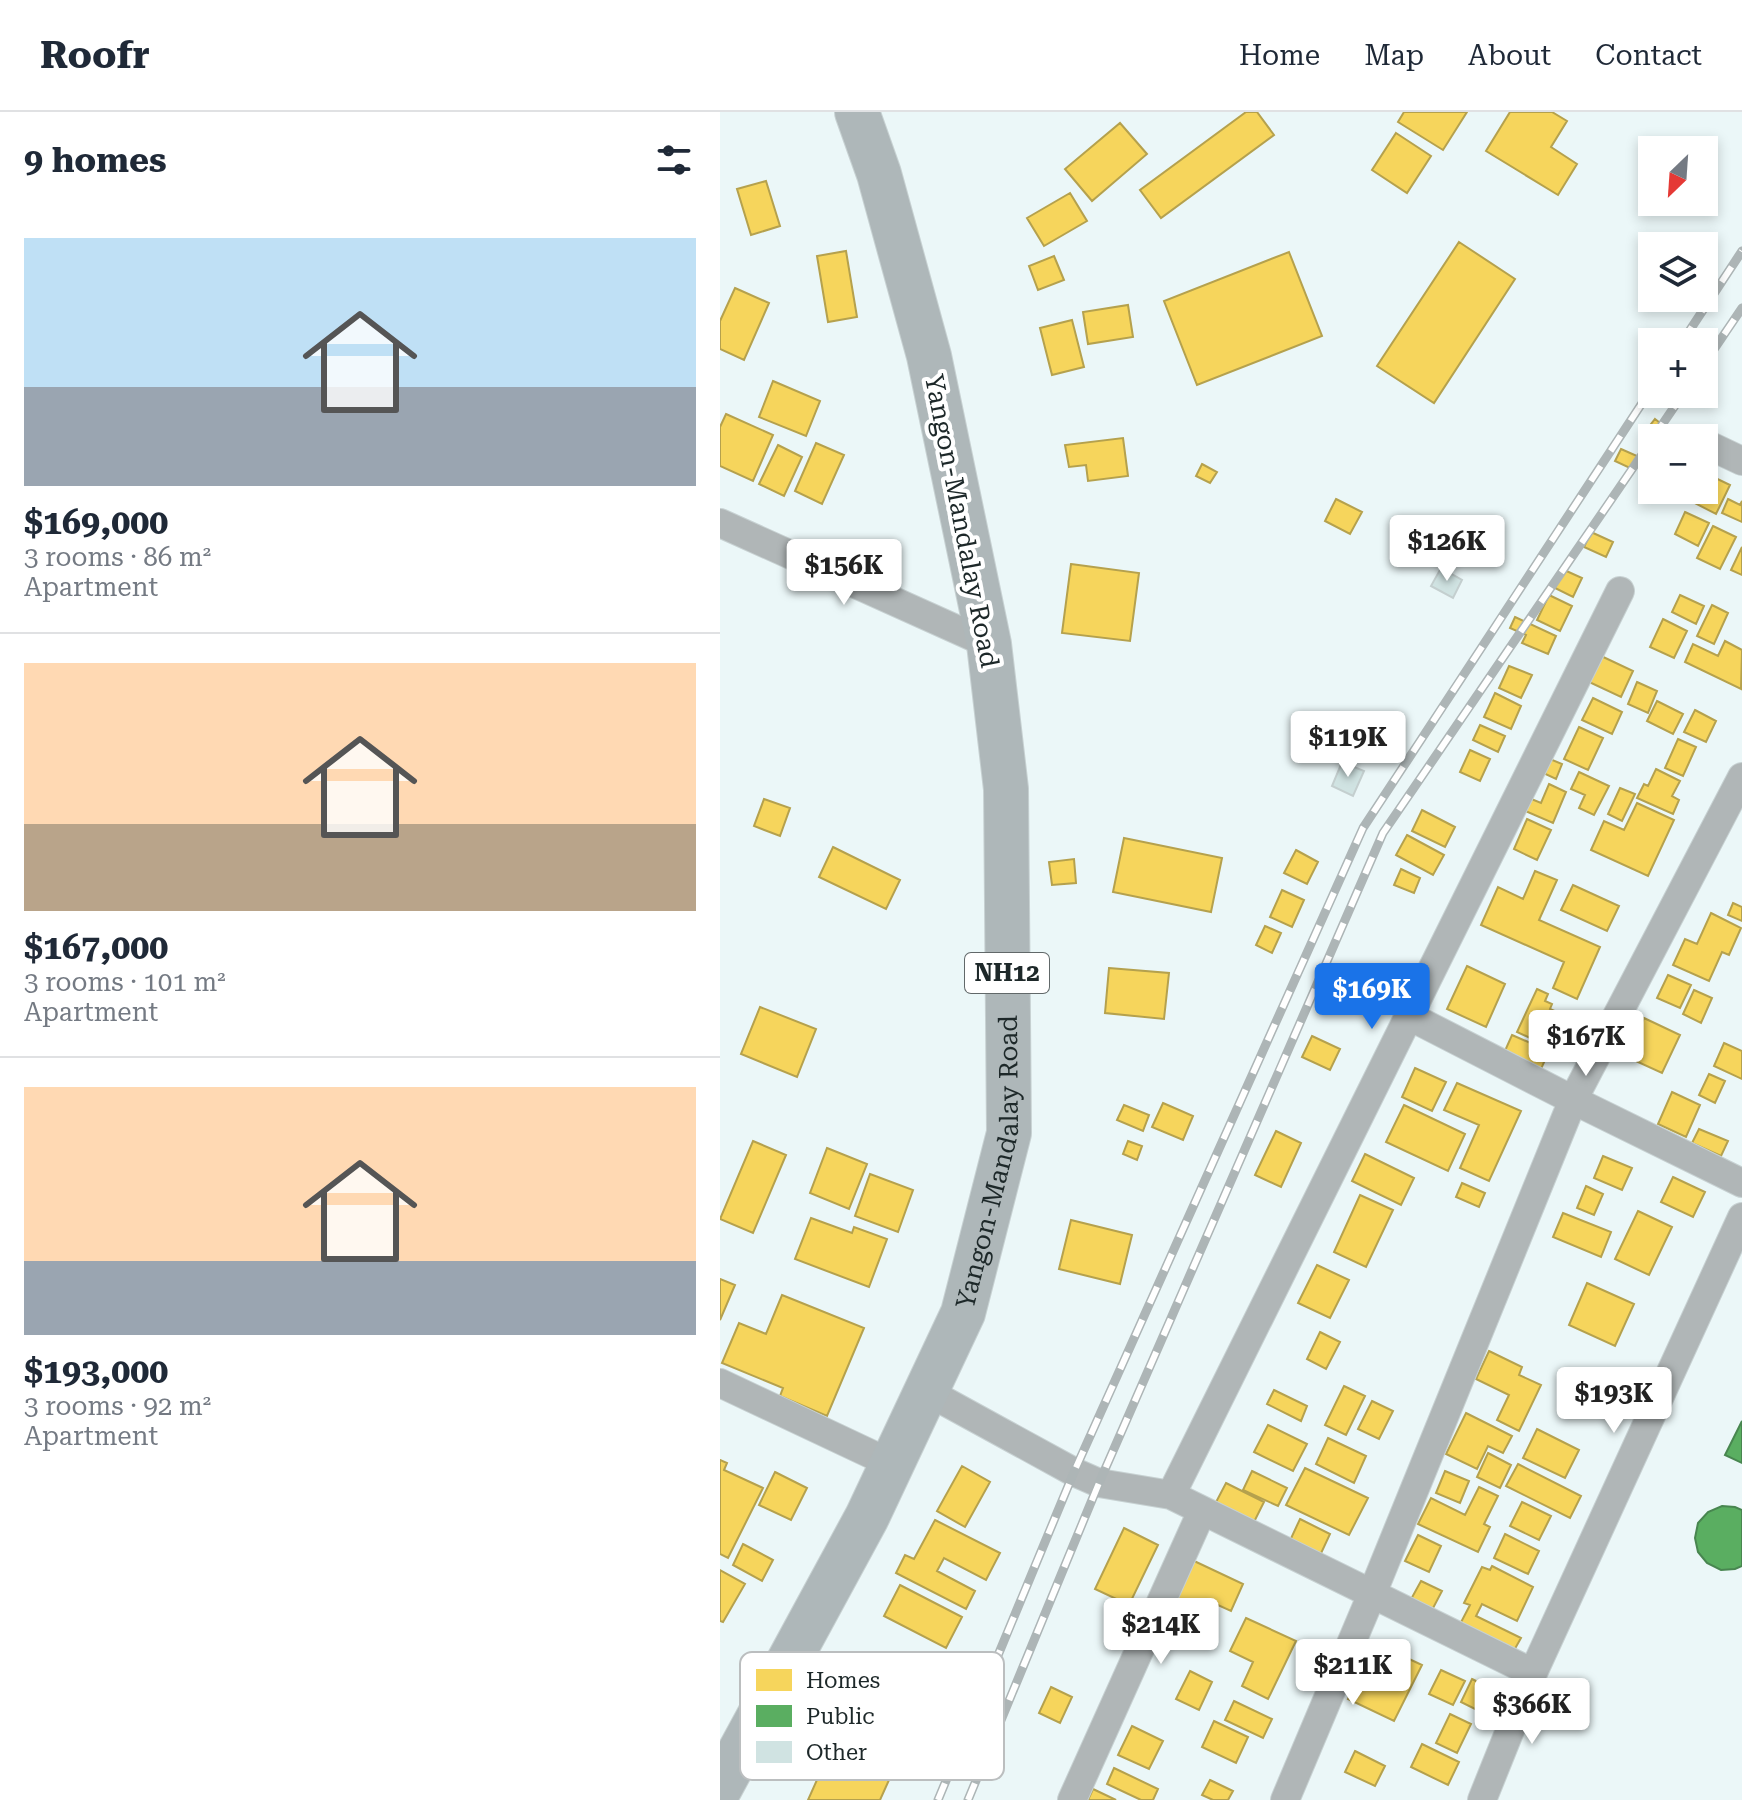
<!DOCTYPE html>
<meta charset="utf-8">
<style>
:root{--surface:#fff;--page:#f2f2f3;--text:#1f2937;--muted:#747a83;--line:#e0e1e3;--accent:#1a73e8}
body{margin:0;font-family:"Roboto Serif",serif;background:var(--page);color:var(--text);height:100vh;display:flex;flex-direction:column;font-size:30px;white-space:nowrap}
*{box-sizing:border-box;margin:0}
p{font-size:26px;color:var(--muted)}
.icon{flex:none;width:44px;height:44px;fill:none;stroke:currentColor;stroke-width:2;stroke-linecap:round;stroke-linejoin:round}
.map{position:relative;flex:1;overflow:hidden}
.side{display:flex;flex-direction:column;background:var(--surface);width:720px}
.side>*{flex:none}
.needle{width:52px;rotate:205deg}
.fabs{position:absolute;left:918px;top:24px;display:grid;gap:16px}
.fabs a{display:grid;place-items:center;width:80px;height:80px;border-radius:0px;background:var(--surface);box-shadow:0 4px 12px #0003;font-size:40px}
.price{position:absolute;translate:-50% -68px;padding:0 18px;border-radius:8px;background:#fff;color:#222;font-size:26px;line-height:52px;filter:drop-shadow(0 2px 4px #0008)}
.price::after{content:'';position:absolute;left:50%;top:48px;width:24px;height:18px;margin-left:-12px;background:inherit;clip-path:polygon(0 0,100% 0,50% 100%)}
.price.current{background:var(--accent);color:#fff}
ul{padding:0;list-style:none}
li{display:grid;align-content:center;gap:16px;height:424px;padding:0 24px}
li+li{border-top:2px solid var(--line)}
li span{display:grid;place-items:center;height:248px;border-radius:0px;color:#555}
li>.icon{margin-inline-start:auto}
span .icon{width:144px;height:144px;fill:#fffc;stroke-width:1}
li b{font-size:34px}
h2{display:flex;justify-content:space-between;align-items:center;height:96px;padding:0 24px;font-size:34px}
header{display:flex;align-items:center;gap:48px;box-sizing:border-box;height:112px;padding:0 40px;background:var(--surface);border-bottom:2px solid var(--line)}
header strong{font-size:38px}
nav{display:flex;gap:44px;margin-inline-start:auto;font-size:28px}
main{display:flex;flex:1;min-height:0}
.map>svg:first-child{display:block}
</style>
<header>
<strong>Roofr</strong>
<nav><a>Home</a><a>Map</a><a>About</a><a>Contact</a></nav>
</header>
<main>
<section class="side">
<h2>9 homes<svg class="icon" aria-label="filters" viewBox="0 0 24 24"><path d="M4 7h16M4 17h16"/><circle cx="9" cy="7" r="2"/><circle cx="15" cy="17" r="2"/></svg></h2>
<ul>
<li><span style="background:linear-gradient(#bfe0f5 60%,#9aa5b1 0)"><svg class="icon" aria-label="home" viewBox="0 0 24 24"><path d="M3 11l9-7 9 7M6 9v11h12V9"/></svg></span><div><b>$169,000</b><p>3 rooms · 86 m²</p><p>Apartment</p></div></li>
<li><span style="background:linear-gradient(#ffd9b3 65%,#b9a48a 0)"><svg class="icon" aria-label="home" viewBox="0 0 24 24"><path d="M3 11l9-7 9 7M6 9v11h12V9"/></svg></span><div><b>$167,000</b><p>3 rooms · 101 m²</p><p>Apartment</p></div></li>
<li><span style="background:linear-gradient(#ffd9b3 70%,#9aa5b1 0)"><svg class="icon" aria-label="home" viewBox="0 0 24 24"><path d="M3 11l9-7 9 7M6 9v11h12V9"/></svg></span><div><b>$193,000</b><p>3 rooms · 92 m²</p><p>Apartment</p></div></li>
</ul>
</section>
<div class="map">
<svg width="1022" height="1688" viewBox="0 0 1022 1688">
<rect width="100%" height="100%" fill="#ebf7f8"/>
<!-- homes -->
<path fill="#f6d55c" stroke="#b5a14d" stroke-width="2" d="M526 0H537L554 23 441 106 420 78Z
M684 0H747L723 38 678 10Z
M790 0H832L847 9 831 35 857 52 838 83 766 39Z
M400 11 427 42 372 89 345 57Z
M676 21 711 44 687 81 652 58Z
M46 69 60 114 31 123 17 77Z
M350 81 367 109 324 134 307 106Z
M739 130 795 167 714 291 657 254Z
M126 139 137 205 108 210 97 144Z
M569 140 602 224 477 273 444 189Z
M334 144 344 168 318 178 309 154Z
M15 176 49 191 24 248 0 237V209Z
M408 193 413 225 368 232 363 200Z
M352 208 364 255 332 263 320 216Z
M53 269 100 289 86 324 39 305Z
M6 302 53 323 33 369 0 354V315Z
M935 307 949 318 943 326 932 327 924 321Z
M403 326 408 364 368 369 366 353 349 355 345 333Z
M96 331 124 343 102 392 75 379Z
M58 333 82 345 64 384 39 372Z
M901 337 917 344 912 357 895 349Z
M482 352 497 360 490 371 476 364Z
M985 361 1010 373 996 402 971 389 977 378H984Z
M616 387 642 400 630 422 605 409Z
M1008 387 1020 393 1022 389V410L1002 401Z
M965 400 989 411 978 434 955 422Z
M993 414 1016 425 1000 457 977 446Z
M871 420 893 430 886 445 864 435Z
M1022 435V463L1011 458Z
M351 452 419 461 410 529 342 521Z
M842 457 862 466 853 485 833 475Z
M829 483 852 494 840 519 817 508Z
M960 483 984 494 976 512 952 500Z
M992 493 1008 501 994 532 977 524Z
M795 505 836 524 828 542 802 531 806 523 790 516Z
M943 507 967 519 954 546 930 535Z
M1005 529 1022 538 1021 577 965 550 973 532 998 544Z
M879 543 913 559 901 585 867 569Z
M789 554 812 563 801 586 779 576Z
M917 570 937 579 928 601 908 592Z
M775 581 801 594 791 617 764 605Z
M873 586 902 600 892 622 862 608Z
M937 589 963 602 953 622 927 609Z
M975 598 996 609 986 630 964 620Z
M760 613 785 624 778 640 753 628Z
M859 615 883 626 868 658 844 647Z
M958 627 976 635 963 664 945 656Z
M750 638 770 647 760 669 740 660Z
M825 645 842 652 836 667 819 659Z
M936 657 960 669 952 684 959 688 953 702 917 686 924 672 928 674Z
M859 660 889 674 874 703 859 696 865 683 851 677Z
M829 672 846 680 833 711 803 698 809 686 821 691Z
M900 676 915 682 902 709 888 702Z
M44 687 70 696 60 724 34 714Z
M917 691 954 708 928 764 871 738 884 709 904 718Z
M702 698 735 715 725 735 692 719Z
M807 707 831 718 817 748 794 737Z
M687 723 724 743 713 763 676 743Z
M404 726 502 746 491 800 393 780Z
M113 735 180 768 166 797 99 765Z
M576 738 598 750 587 772 564 761Z
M354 747 356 771 332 773 329 750Z
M681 757 700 766 694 781 674 773Z
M815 759 837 768 819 808 880 835 857 887 833 876 844 850 761 813 778 775 803 787Z
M853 773 899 794 887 819 841 798Z
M562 778 584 788 572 815 550 805Z
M1013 791 1022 795V809L1008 803Z
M991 801 1021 816 1009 843 1002 840 989 869 953 853 965 827 977 832Z
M545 814 561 821 552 841 536 833Z
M747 854 785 872 766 915 727 897Z
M389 856 449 861 444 907 385 901Z
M948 863 971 873 960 896 937 886Z
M817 877 828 882 825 889 832 892 830 897 846 904 832 936 797 920Z
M974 878 992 886 981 911 963 902Z
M40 895 96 917 77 965 21 942Z
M924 906 960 923 942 961 907 945Z
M792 923 829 939 821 957 784 941Z
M592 924 620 937 610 958 582 945Z
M1004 931 1022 939V967L994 954Z
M695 956 726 970 712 999 682 985Z
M989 962 1005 969 995 991 979 983Z
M737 971 801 999 769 1069 740 1056 759 1013 724 998Z
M952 980 980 993 966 1025 938 1012Z
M443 991 473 1004 463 1028 432 1015Z
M404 993 429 1003 423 1019 397 1008Z
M684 993 745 1022 728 1059 666 1030Z
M979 1017 1008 1029 1001 1044 972 1031Z
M556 1019 581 1031 561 1075 535 1063Z
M33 1029 66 1043 33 1121 0 1107Z
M408 1029 422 1034 417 1048 403 1042Z
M107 1036 147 1052 129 1097 90 1081Z
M645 1042 694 1066 681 1093 632 1069Z
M883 1044 912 1056 902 1078 874 1066Z
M150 1062 193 1078 178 1120 135 1104Z
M953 1065 985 1080 973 1105 941 1090Z
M742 1071 765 1081 759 1095 736 1085Z
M866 1074 883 1082 874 1103 857 1096Z
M640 1083 673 1098 646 1155 614 1140Z
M918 1099 952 1115 929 1163 895 1147Z
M843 1101 891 1120 881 1145 833 1125Z
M91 1106 132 1121 134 1115 167 1127 149 1175 75 1147Z
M351 1108 412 1123 400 1172 339 1157Z
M597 1153 629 1168 610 1206 578 1191Z
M0 1167 15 1173 0 1208Z
M867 1171 914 1192 895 1234 849 1213Z
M62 1183 144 1216 107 1304 60 1284 63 1276 2 1251 19 1211 46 1222Z
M600 1220 620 1230 606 1257 587 1247Z
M769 1239 802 1255 799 1263 821 1273 799 1319 777 1308 789 1283 756 1267Z
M868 1268 889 1278 879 1300 858 1289Z
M624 1274 645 1284 626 1323 605 1313Z
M554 1278 587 1294 581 1309 547 1292Z
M652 1289 673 1299 659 1327 638 1317Z
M746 1301 792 1324 783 1341 768 1334 757 1357 726 1342Z
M548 1313 587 1332 573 1359 534 1340Z
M817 1317 859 1338 845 1366 803 1346Z
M608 1326 646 1344 634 1371 596 1352Z
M768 1341 791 1353 780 1376 757 1365Z
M0 1348 7 1351 4 1358 43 1376 8 1446 0 1442Z
M798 1352 861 1384 850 1406 786 1374Z
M242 1354 270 1370 245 1415 217 1399Z
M585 1356 648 1386 629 1423 566 1393Z
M532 1359 567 1376 558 1394 523 1378Z
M725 1359 749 1369 740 1391 716 1381Z
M55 1360 87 1376 71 1408 39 1393Z
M506 1371 544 1390 533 1412 494 1394Z
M759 1375 778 1384 764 1412 770 1415 758 1440 698 1412 711 1386 745 1403Z
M802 1390 831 1404 819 1428 790 1414Z
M580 1407 610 1422 597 1450 567 1435Z
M215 1408 280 1441 266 1468 224 1446 217 1459 255 1479 246 1497 176 1461 185 1443 194 1447Z
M404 1416 438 1433 409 1493 375 1477Z
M785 1422 819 1439 808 1462 774 1446Z
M698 1423 721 1434 709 1460 685 1449Z
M23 1432 53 1448 42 1469 13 1453Z
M472 1448 523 1472 511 1499 498 1493 485 1520 446 1501Z
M772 1454 813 1475 797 1509 762 1492 756 1504 801 1526 792 1542 738 1516 750 1493 744 1491 762 1455 770 1458Z
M0 1458 25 1472 3 1510 0 1509Z
M701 1469 722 1479 711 1500 690 1489Z
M180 1473 242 1505 226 1536 164 1504Z
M526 1506 576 1529 548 1587 522 1574 533 1550 510 1539Z
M655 1531 702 1553 674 1609 628 1587Z
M721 1558 745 1569 733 1593 709 1582Z
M470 1559 492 1570 479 1598 456 1587Z
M752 1567 778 1580 767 1603 741 1590Z
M331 1575 352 1585 340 1611 319 1601Z
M514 1589 552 1607 543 1626 505 1608Z
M730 1602 751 1612 737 1641 716 1631Z
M494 1609 528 1625 516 1651 482 1635Z
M412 1614 443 1629 429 1657 398 1643Z
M702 1632 739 1650 728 1673 691 1655Z
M635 1639 665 1654 655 1674 625 1660Z
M109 1641 169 1668 160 1688H88Z
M394 1656 438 1677 433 1688H421L387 1672Z
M490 1668 513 1679 508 1688H493L482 1683Z
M373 1677 396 1688H368Z"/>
<!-- public -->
<path fill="#5aae61" stroke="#488650" stroke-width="2" d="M1022 1309V1351L1005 1343Z
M1002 1394 1015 1395 1022 1398V1454L1015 1457 1001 1458 987 1451 978 1440 975 1426 978 1411 988 1400Z"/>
<!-- building -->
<path fill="#d0e3e2" stroke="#c4cfcf" stroke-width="2" d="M721 456 742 468 733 486 711 474Z
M622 650 644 659 633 684 612 674Z"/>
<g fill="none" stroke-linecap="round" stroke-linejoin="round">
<defs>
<path id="minor" d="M986 332 1022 349
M0 411 269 532
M689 904 853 988 1022 1071
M0 1271 172 1352
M206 1279 354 1360 379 1371 451 1383 813 1561
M451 1383 900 479
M352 1688 482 1399
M565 1688 652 1482 853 988 1022 665
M762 1688 813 1561 1022 1105"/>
<g id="trunk">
<path id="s1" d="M0 1676 147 1405 243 1201 289 1021 286 677 269 532 209 244 159 62 137 0"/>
</g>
</defs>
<!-- minor casing -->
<use href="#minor" stroke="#c7d1d2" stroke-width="30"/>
<!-- trunk casing -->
<use href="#trunk" stroke="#c7d1d2" stroke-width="46"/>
<!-- minor -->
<use href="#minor" stroke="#b0b6b7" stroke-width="28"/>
<!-- trunk -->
<use href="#trunk" stroke="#aeb7b9" stroke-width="44"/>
<defs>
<path id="rail" d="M962 230 1022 139
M984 252 1022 196
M933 326 963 282
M218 1688 354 1360 643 716 932 276
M248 1688 379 1371 663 721 932 328"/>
</defs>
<!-- rail casing -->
<use href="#rail" stroke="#adb5b6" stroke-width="9"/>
<!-- rail -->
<use href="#rail" stroke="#fff" stroke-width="6" stroke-dasharray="18" stroke-linecap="butt"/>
</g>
<g text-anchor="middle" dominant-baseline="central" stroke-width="8" stroke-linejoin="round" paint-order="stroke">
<!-- shield labels -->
<rect fill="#fff" stroke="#616869" stroke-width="2" x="245" y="841" width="84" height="40" rx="6"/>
<g font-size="24" font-weight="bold" fill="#1d2829">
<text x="287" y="861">NH12</text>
</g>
<!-- street labels -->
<g font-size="26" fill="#1d2829" stroke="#fff">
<text transform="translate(242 409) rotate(79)">Yangon-Mandalay Road</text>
<text stroke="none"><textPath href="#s1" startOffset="688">Yangon-Mandalay Road</textPath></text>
</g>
</g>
<!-- legend -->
<rect x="20" y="1540" width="264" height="128" rx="12" fill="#fff" stroke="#bbbebf" stroke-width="2"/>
<rect x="36" y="1557" width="36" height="22" fill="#f6d55c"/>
<rect x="36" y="1593" width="36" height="22" fill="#5aae61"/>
<rect x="36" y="1629" width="36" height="22" fill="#d0e3e2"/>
<g font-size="22" fill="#1d2829">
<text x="86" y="1576">Homes</text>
<text x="86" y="1612">Public</text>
<text x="86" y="1648">Other</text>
</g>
</svg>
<div class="fabs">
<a><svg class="needle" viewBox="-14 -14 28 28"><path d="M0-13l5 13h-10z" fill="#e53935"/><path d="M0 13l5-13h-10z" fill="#747a83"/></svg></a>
<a><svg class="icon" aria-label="layers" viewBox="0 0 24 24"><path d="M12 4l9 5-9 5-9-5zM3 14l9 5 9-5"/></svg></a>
<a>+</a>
<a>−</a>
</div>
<b class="price" style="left:727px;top:471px">$126K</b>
<b class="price" style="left:124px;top:495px">$156K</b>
<b class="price" style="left:628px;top:667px">$119K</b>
<b class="price current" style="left:652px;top:919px">$169K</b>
<b class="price" style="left:866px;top:966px">$167K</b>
<b class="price" style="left:894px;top:1323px">$193K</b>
<b class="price" style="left:441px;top:1554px">$214K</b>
<b class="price" style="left:633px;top:1595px">$211K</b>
<b class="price" style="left:812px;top:1634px">$366K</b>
</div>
</main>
